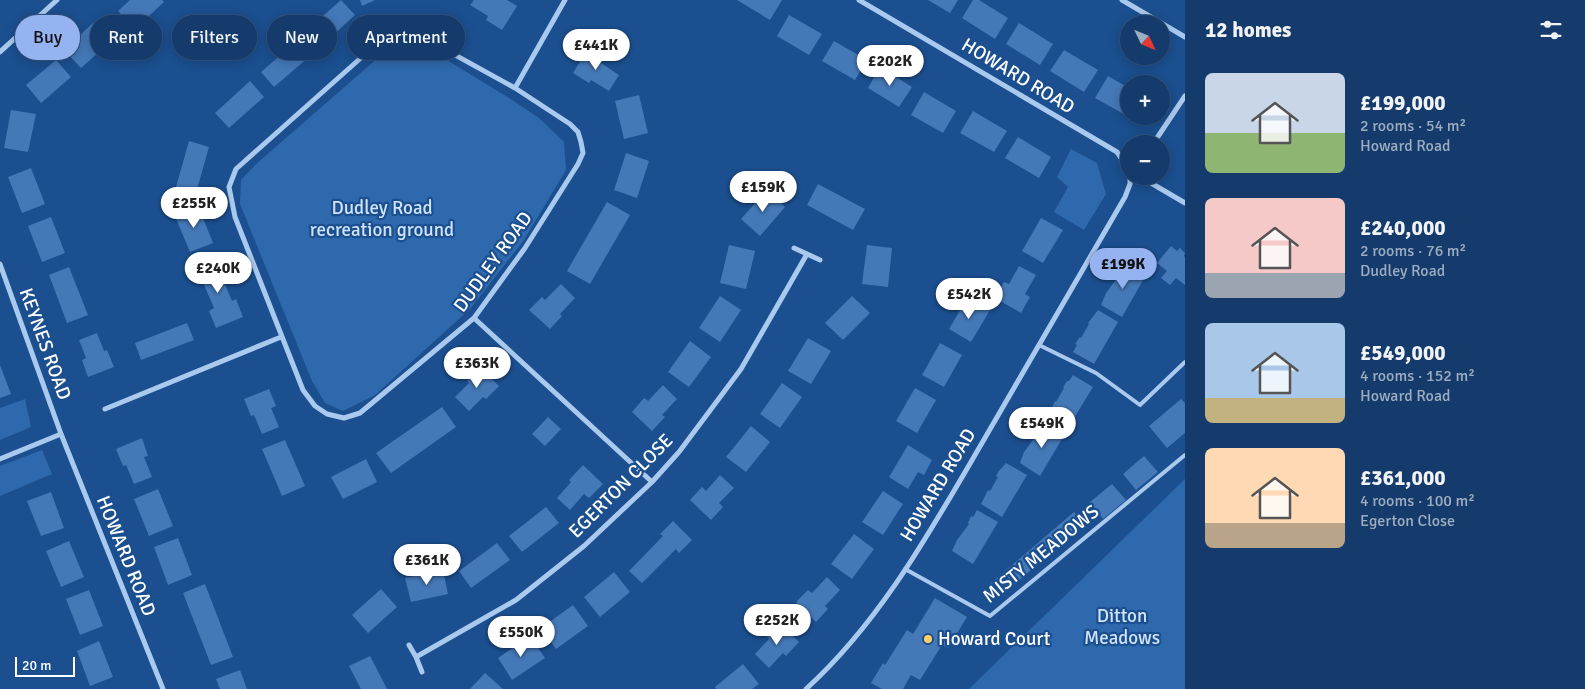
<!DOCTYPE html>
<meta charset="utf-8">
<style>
:root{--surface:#143b6b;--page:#214673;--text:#f1f3f6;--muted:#9dadc1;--line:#33557e;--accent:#95b2f1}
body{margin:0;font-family:Signika,sans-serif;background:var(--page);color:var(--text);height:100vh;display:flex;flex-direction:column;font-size:19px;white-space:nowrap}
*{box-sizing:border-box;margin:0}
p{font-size:16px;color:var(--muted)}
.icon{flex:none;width:28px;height:28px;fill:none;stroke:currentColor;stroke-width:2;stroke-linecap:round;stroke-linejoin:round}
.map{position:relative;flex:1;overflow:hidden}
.details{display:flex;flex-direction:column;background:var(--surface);width:400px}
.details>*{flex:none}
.hud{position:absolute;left:15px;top:15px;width:475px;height:45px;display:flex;gap:10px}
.needle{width:32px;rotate:133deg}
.controls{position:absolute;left:1120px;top:15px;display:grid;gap:10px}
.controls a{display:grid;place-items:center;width:50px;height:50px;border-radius:50%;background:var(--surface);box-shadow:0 2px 12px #0003,0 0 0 1px var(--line);font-size:25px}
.scale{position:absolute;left:15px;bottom:12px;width:60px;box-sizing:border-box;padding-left:5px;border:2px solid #fff;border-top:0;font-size:14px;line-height:18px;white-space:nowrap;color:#fff;-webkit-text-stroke:4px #1b4f8f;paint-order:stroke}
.price{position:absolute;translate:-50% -42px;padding:0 11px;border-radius:18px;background:#fff;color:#222;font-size:16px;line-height:32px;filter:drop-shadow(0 1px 2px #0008)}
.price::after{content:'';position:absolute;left:50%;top:30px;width:15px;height:11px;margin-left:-8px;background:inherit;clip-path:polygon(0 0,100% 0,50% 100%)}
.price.active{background:var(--accent);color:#111}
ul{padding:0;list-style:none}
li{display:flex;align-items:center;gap:15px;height:125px;padding:0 20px}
li span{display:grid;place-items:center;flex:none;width:140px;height:100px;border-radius:8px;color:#555}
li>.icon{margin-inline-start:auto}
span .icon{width:60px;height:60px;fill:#fffc;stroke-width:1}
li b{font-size:21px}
h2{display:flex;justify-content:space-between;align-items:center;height:60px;padding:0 20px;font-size:21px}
.tag{padding:0 18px;border-radius:22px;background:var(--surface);box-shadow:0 2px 12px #0003,0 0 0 1px var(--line);font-size:18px;line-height:45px}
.tag.active{background:var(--accent);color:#111}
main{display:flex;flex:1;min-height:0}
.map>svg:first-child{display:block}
</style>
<main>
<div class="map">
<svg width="1185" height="689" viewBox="0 0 1185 689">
<rect width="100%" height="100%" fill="#1b4f8f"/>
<!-- green -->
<path fill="#2e69ad" d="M410 41 427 48 506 96 539 118 564 142 566 170 524 240 470 309 375 395 343 411 325 403 312 381 240 204 241 180 256 164 395 43Z
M1071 149 1097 163 1106 194 1084 230 1054 212 1068 187 1057 177Z
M25 399 31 427 0 440V408Z
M42 450 52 474 0 496V466Z
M1185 479V689H969Z"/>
<!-- building -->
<path fill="#4478b7" d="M130 0H162L164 2 135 29 118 11Z
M341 0 355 15 320 47 305 32Z
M360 0H375L362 6Z
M474 0H507L517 6 502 30 486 20 488 16 470 5Z
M737 0H782L770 20Z
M928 0H958L950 13Z
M973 0H979L1008 18 995 39 962 18Z
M789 15 822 34 809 55 777 36Z
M93 23 110 42 81 68 64 50Z
M1019 23 1053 44 1040 65 1006 44Z
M297 41 310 56 274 87 261 72Z
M834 41 867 60 855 80 822 61Z
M587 50 603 60 601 63 619 75 609 91 591 80 589 83 573 73Z
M1064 50 1098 70 1084 92 1050 71Z
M56 60 71 77 41 103 26 85Z
M880 67 912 87 899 107 868 88Z
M1108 76 1129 88V117L1095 98Z
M250 81 264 97 229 128 215 113Z
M924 92 956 111 943 133 911 115Z
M639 95 648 133 624 139 615 101Z
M11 110 36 114 28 152 4 148Z
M973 111 1007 131 994 152 960 133Z
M1018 137 1051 157 1039 178 1005 158Z
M189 141 209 147 196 193 176 187Z
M626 153 649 161 637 198 614 190Z
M31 168 45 204 22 213 8 177Z
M818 184 865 209 853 230 807 205Z
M767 190 785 207 760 236 741 219Z
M607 202 630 215 590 284 567 271Z
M198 206 213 243 190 252 175 216Z
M51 217 65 253 42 262 28 226Z
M1041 218 1063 230 1043 263 1022 251Z
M729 245 755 251 746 289 720 283Z
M867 245 892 248 888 287 862 284Z
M1171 246 1177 251 1180 248 1185 253 1184 256 1185 257V285L1176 278 1170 285 1161 278 1167 271 1157 263Z
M213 256 232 301 236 299 243 317 216 328 209 311 214 308 195 264Z
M1126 263 1146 275 1122 317 1101 305 1106 293 1118 277 1116 276 1120 269 1122 270Z
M1019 266 1036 275 1025 294 1030 297 1021 313 995 298 1004 282 1009 284Z
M69 267 88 315 67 323 49 275Z
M561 284 575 298 560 314 562 316 550 329 529 310 542 297 545 300Z
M720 296 741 310 720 342 699 328Z
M852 296 870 313 843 340 825 323Z
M968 297 990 310 971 342 949 329Z
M1098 310 1118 322 1094 364 1073 352 1077 345 1075 344 1080 337 1081 338 1089 324 1088 323Z
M187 323 194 340 141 360 135 343Z
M97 333 104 351 107 350 114 367 88 377 82 360 86 358 79 340Z
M808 338 831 351 811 384 788 371Z
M690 341 711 357 689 387 668 372Z
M940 343 962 355 944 387 922 375Z
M0 365 11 394 0 398Z
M480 367 499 386 486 399 483 397 469 411 455 397 469 383 467 381Z
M1073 375 1093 387 1068 428 1048 416 1055 401 1056 402 1064 388 1063 387 1067 381H1069Z
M782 383 802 397 780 428 760 414Z
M663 385 677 399 662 415 665 417 652 431 632 412 644 398 648 401Z
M915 388 936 400 917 433 896 421Z
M269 389 276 406 271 408 279 427 262 434 254 415 251 416 244 399Z
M1181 399 1185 403V433L1167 448 1149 426Z
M442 407 456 427 391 473 376 453Z
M548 417 561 429 545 446 532 434Z
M1044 422 1065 434 1040 476 1020 463 1024 452 1036 436 1035 435 1039 428 1040 429Z
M751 426 770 442 746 472 726 457Z
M142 438 148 456 144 457 152 477 134 484 126 465 123 466 116 449Z
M285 440 305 486 282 496 262 449Z
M908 445 932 460 924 475 918 472 908 489 889 477Z
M1144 456 1158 472 1136 490 1123 474Z
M366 459 377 482 343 499 331 477Z
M1006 463 1027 475 1002 517 981 504 988 490 990 491 998 477 996 476 998 472Z
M583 465 603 484 589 498 584 494 570 510 557 498 571 482 569 480Z
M720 475 734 488 719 503 723 507 711 520 690 500 702 487 706 491Z
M1112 484 1126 500 1103 519 1090 502Z
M158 489 173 526 149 536 134 499Z
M883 491 903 504 883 535 862 522Z
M51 492 64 528 41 536 27 501Z
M546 507 559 523 522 552 509 536Z
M977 510 998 522 973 564 952 551 957 540 969 524 968 523 971 516 973 517Z
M1074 512 1084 524 1000 597 990 584Z
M673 521 692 540 679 553 676 549 642 583 629 571 663 536 660 534Z
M854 534 874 549 852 579 831 564Z
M178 538 192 575 168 585 154 547Z
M69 541 84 577 61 587 46 551Z
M497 543 510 560 471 588 459 571Z
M443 570 448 594 411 602 405 578Z
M614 572 630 592 600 617 584 597Z
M827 577 840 590 825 606 828 609 816 622 796 602 808 590 812 593Z
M205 584 233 657 211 665 183 593Z
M381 589 397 607 368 633 352 615Z
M89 590 103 626 80 635 66 599Z
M935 598 967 617 948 648 942 645 920 680 911 675 903 689H882L871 683 883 663 885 665 907 630 913 634Z
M573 605 588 626 556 649 541 628Z
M780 623 799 642 786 656 783 653 769 668 755 654 769 639 767 637Z
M530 636 545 658 512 680 498 658Z
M99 641 113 677 90 686 77 651Z
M370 656 382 679 387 689H361L349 666Z
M743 664 759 684 752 689H716L715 687Z
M240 670 247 689H220L216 679Z
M485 673 503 689H470Z"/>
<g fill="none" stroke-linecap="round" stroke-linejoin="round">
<!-- lane -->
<path stroke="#a9c9ee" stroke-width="4" d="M1039 345 1096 373 1140 405 1185 362
M905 569 990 616 1185 455"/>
<!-- street -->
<path stroke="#a9c9ee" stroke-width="5" d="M859 0 1117 152 1129 170
M1122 0 1185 37
M400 33 417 34 515 88 570 124 578 132 581 142 583 153 578 164 525 248 474 318 360 413 344 418 327 414 315 406 303 390 235 217 229 187 236 169 381 40Z
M0 52 57 0
M515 88 565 0
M1153 144 1185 96
M1139 176 1185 203
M794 248 820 260
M0 264 61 434 163 689
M474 318 652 482
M105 409 281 337
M0 459 61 434
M409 645 416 657 422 672
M416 657 516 600 584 546 652 482 679 452 741 369 807 254
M806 689C881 621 931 530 982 443 1030 361 1077 279 1125 197L1130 184V176"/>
</g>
<!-- markers -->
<circle fill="#ffd166" stroke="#1b4f8f" stroke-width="2" cx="928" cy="639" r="5"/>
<g text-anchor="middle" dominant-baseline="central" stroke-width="4.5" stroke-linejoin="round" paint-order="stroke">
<!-- street labels -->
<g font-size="19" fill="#fff" stroke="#1b4f8f">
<text transform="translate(1018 76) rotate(31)">HOWARD ROAD</text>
<text transform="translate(493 262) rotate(-54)">DUDLEY ROAD</text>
<text transform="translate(45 344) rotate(70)">KEYNES ROAD</text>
<text transform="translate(938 485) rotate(-59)">HOWARD ROAD</text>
<text transform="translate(621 486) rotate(-45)">EGERTON CLOSE</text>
<text transform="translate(1041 554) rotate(-39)">MISTY MEADOWS</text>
<text transform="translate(126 556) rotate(68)">HOWARD ROAD</text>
</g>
<!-- park labels -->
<g font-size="19" fill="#cfe3fa" stroke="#1b4f8f">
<text x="382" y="208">Dudley Road<tspan x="382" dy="22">recreation ground</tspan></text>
<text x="1122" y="616">Ditton<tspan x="1122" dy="22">Meadows</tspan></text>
</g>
<!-- poi labels -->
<g font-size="19" fill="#fff" stroke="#1b4f8f" text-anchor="start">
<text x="938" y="639">Howard Court</text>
</g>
</g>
</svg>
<div class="controls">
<a><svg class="needle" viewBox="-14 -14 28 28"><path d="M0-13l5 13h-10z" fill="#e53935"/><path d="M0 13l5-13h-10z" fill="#9dadc1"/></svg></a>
<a>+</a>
<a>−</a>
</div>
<div class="scale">20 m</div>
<b class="price" style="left:596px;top:71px">£441K</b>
<b class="price" style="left:890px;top:87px">£202K</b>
<b class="price" style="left:763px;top:213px">£159K</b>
<b class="price" style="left:194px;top:229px">£255K</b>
<b class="price active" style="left:1123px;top:290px">£199K</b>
<b class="price" style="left:218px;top:294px">£240K</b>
<b class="price" style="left:969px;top:320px">£542K</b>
<b class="price" style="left:477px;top:389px">£363K</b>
<b class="price" style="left:1042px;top:449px">£549K</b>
<b class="price" style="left:427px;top:586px">£361K</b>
<b class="price" style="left:777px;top:646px">£252K</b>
<b class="price" style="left:521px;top:658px">£550K</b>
<div class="hud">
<a class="tag active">Buy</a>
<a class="tag">Rent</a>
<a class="tag">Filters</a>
<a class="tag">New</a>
<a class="tag">Apartment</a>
</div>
</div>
<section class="details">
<h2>12 homes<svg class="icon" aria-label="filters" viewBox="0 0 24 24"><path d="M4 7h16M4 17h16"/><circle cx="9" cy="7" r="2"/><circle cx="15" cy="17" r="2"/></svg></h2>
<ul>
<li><span style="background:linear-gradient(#c9d6e8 60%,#8fb573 0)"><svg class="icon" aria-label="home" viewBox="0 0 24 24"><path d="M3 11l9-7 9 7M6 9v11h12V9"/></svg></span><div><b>£199,000</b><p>2 rooms · 54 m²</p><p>Howard Road</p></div></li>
<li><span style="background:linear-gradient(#f6c9c9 75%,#9aa5b1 0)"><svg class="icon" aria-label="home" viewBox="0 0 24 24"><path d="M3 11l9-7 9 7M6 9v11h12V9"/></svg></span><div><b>£240,000</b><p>2 rooms · 76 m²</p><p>Dudley Road</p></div></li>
<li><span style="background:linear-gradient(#a9c7e8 75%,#c2b280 0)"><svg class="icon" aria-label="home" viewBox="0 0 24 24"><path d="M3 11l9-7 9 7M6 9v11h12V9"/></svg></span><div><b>£549,000</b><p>4 rooms · 152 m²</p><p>Howard Road</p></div></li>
<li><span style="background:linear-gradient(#ffd9b3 75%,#b9a48a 0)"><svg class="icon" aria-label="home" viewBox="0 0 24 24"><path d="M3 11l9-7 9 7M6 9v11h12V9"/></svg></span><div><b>£361,000</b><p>4 rooms · 100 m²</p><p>Egerton Close</p></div></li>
</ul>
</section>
</main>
